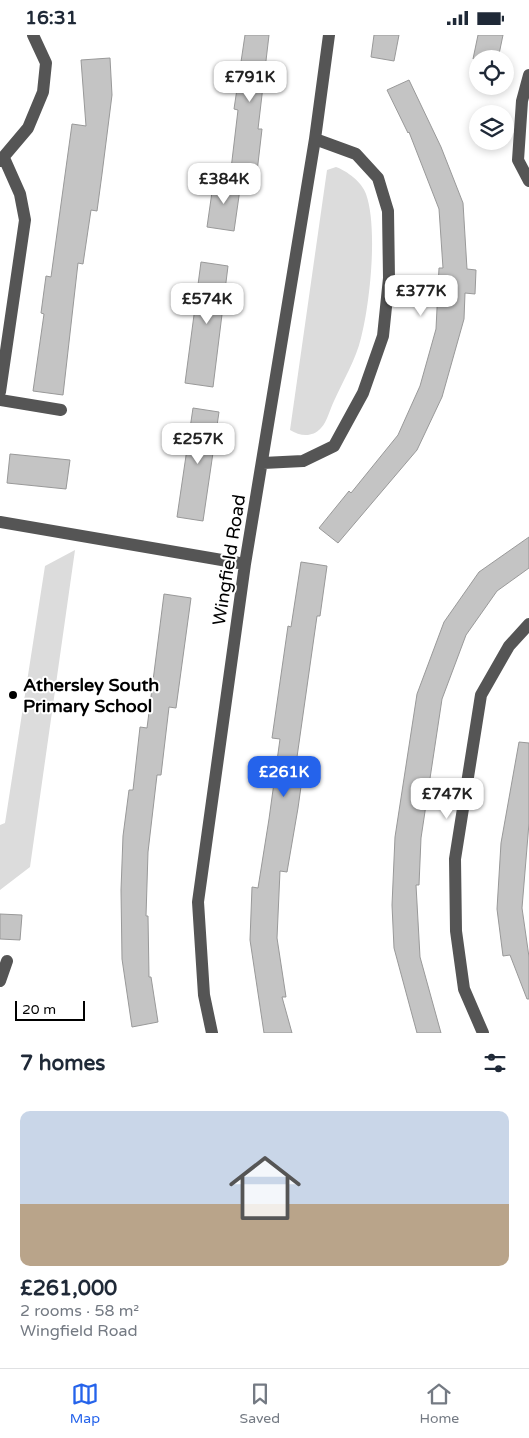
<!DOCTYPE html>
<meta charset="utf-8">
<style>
:root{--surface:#fff;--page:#f6f6f7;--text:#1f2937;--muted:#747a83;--line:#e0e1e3;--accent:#2563eb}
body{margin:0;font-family:"Varela Round",sans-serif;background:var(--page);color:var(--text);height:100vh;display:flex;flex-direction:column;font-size:19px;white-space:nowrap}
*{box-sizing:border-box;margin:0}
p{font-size:16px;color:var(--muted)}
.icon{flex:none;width:28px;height:28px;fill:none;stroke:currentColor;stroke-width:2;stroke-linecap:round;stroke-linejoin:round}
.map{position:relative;height:998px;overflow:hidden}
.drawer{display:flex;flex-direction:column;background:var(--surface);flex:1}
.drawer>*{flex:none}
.tools{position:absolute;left:469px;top:15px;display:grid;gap:10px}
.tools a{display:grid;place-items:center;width:45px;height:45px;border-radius:50%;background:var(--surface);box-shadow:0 2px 8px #0003;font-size:25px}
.scale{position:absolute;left:15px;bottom:12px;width:70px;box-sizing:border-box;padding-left:5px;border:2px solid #000;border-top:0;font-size:14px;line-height:18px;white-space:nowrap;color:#000;-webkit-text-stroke:4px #fff;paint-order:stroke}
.price{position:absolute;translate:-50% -42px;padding:0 11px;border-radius:10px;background:#fff;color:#222;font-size:16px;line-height:32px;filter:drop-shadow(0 1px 2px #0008)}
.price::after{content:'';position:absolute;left:50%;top:30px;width:15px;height:11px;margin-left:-8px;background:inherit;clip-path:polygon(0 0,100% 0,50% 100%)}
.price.current{background:var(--accent);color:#fff}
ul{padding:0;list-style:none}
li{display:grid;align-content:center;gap:10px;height:265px;padding:0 20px}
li+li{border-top:1px solid var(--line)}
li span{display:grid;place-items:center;height:155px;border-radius:10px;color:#555}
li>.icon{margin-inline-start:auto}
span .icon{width:90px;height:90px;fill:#fffc;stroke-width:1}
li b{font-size:21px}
h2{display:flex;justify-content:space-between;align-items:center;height:60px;padding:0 20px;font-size:21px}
.status{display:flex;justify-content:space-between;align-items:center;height:35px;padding:0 25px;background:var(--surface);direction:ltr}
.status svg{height:14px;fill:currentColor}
.tab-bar{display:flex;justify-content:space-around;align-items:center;height:70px;border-top:1px solid var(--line);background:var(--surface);font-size:14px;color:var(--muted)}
.tab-bar a{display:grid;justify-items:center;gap:2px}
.tab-bar .current{color:var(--accent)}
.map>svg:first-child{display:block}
</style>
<div class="status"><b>16:31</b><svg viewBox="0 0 49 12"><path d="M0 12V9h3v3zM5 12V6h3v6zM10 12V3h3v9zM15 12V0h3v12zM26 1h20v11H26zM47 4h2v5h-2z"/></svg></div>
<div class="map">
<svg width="529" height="998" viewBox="0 0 529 998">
<rect width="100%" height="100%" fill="#fff"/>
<!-- green -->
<path fill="#dcdcdc" d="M336 132C347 136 362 147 366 159 378 192 370 269 361 303 356 324 343 346 334 366 330 374 327 387 321 393 312 403 300 401 290 395L327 135Z
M75 515 30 832 0 855V790L5 788 45 531Z"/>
<!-- building -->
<path fill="#c4c4c4" stroke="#999" d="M245 0H269L258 94H262L257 137 231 134 238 75 234 74Z
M374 0H399L394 26 371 22Z
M478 0H503L498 24H473Z
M110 23 112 60 102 139 97 176 91 175 83 229 78 228 63 360 33 356 44 279 41 278 46 241 51 242 72 89 86 91 81 25Z
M409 45 441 112 463 168 467 234 476 235 475 259 465 258 464 284 442 362 417 415 338 508 319 493 349 456 351 458 398 400 420 351 436 294 439 233H443L439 174 409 97 408 98 387 55Z
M214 143 241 147 234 196 207 192Z
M201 227 228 231 213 352 185 348Z
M193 373 219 377 203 486 177 482Z
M10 419 70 425 66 454 7 448Z
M529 502V533L497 556 466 600 442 664 421 803 419 850H416L420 922 441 998H417L394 913 392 870 395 802 417 659 444 587 479 537Z
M301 527 327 531 320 581H317L297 722 305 723 298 773 287 837 280 836 277 903 286 962H282L292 998H264L250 905 252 852 258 853 269 784 280 704 272 703 288 591 291 592Z
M164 559 191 563 176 673 169 672 161 740H157L148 817 146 881H148L149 942H151L158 987 132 992 122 924 121 855 123 801 129 755H133L140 692 147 693Z
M519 707 529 708V788L522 873 529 922V964H527L510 920 503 921 497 874 501 808Z
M0 879 22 880 20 905 0 904Z"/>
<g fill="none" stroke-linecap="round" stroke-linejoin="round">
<!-- minor -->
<path stroke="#555" stroke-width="12" d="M529 40 522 66 518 125 529 146
M0 126 28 93 43 57 46 28 33 0
M0 357 25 185 20 159 4 123
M0 365 61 375
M263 428 303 426 334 411 363 358 383 301 389 243 388 176 378 143 356 119 315 104
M0 487 245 529
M0 946 7 926
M212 998 204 960 198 867 245 529 315 104 329 0
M483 998 464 954 456 896 455 824 481 660 509 611 529 589"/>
</g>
<!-- markers -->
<circle fill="#000" stroke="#fff" stroke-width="2" cx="13" cy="660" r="5"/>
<g text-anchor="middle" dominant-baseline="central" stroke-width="4" stroke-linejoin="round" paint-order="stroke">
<!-- street labels -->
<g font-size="18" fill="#000" stroke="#fff">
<text transform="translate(229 525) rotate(-81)">Wingfield Road</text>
</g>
<!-- poi labels -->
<g font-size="18" font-weight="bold" fill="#000" stroke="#fff" text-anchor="start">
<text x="23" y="650">Athersley South<tspan x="23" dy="21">Primary School</tspan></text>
</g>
</g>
</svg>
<div class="tools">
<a><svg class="icon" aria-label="locate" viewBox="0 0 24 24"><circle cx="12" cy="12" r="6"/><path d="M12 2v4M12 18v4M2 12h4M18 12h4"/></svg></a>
<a><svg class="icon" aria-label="layers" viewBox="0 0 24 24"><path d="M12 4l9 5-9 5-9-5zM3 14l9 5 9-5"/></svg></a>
</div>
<div class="scale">20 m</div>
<b class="price" style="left:250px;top:68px">£791K</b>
<b class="price" style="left:224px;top:170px">£384K</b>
<b class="price" style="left:421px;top:282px">£377K</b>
<b class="price" style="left:207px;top:290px">£574K</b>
<b class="price" style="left:198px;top:430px">£257K</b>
<b class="price current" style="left:284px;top:763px">£261K</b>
<b class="price" style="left:447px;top:785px">£747K</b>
</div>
<section class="drawer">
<h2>7 homes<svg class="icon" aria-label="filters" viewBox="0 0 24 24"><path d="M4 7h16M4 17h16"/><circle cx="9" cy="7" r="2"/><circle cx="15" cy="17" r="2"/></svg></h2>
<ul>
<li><span style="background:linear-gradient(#c9d6e8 60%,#b9a48a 0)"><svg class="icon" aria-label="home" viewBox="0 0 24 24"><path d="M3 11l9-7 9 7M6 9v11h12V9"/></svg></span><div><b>£261,000</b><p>2 rooms · 58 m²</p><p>Wingfield Road</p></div></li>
</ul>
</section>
<nav class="tab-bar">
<a class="current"><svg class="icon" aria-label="map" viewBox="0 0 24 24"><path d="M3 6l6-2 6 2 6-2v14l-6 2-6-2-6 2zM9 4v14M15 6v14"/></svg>Map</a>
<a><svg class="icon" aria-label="saved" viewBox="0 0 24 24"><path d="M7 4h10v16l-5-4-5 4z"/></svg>Saved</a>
<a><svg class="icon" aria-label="home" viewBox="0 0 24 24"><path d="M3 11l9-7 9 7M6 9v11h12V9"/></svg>Home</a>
</nav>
